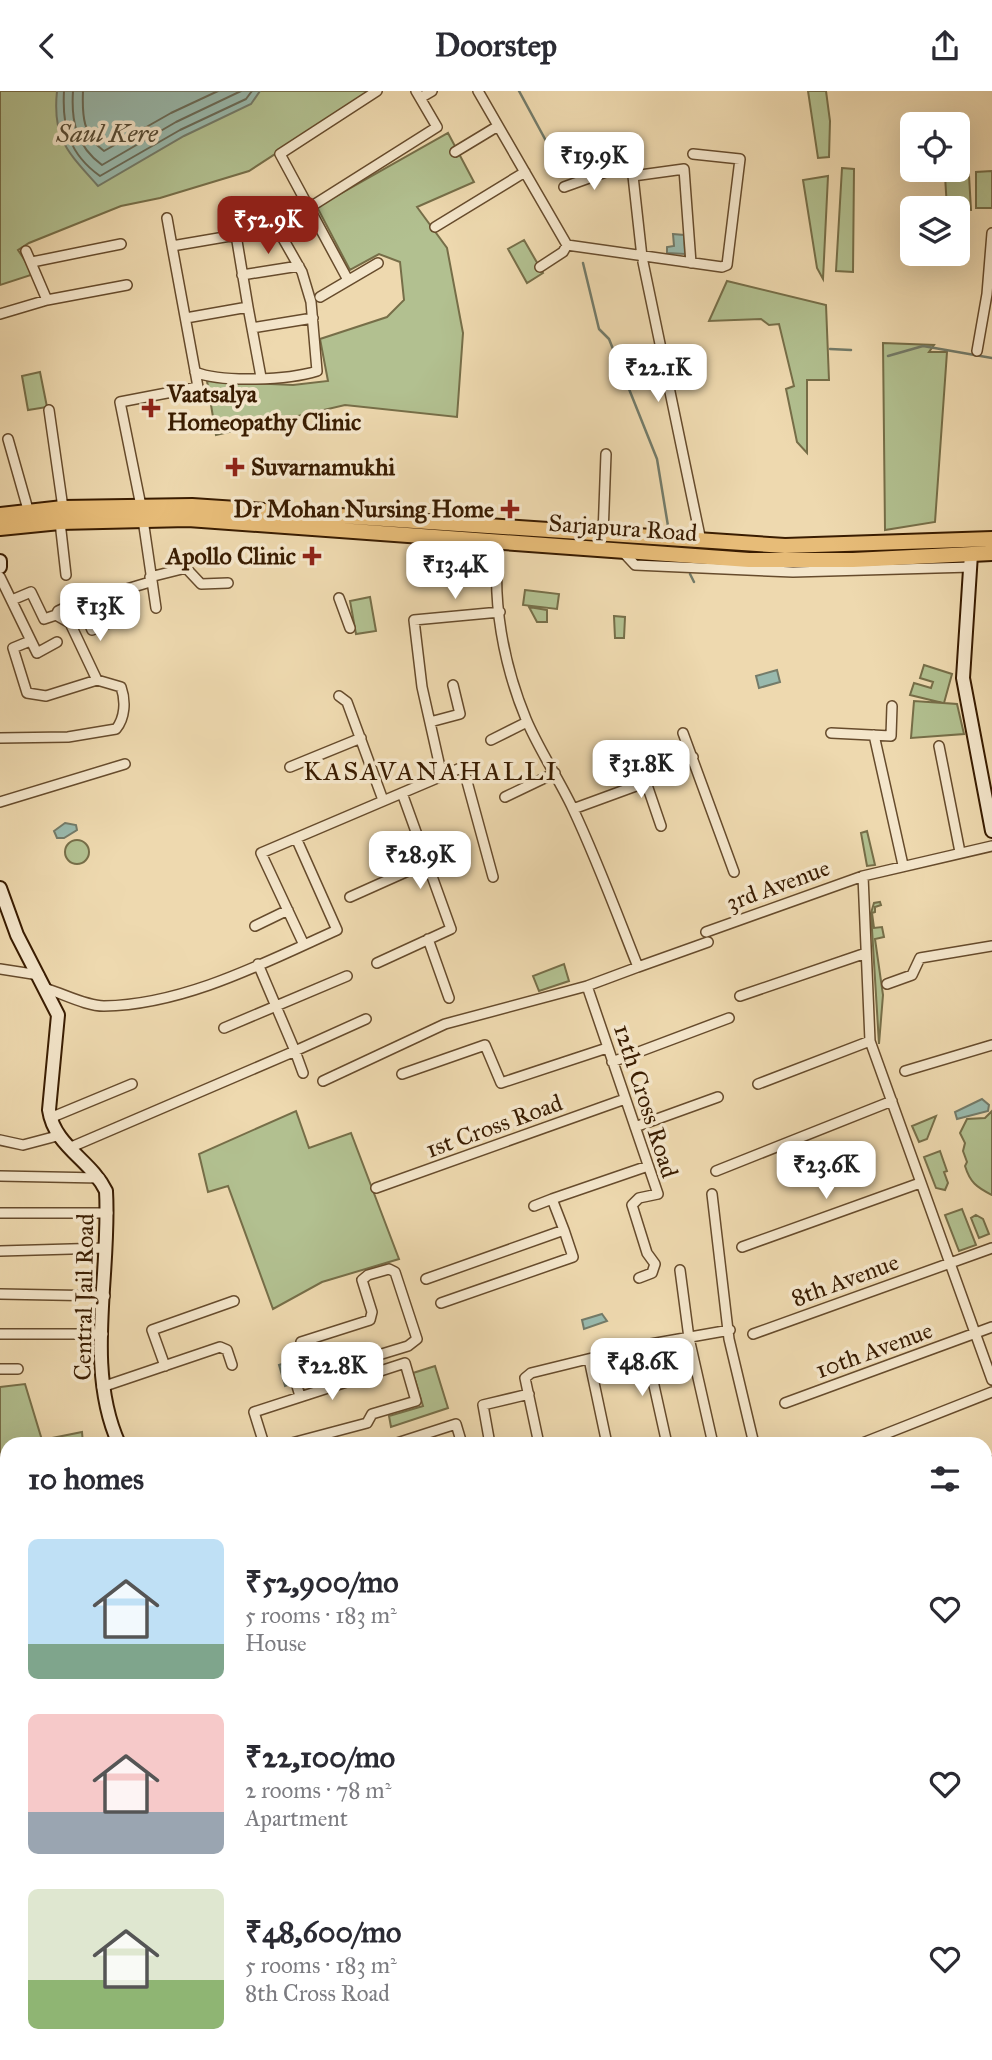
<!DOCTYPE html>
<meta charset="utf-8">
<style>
:root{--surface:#fff;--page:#f2f2f3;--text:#2b2b33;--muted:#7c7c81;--accent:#8f2418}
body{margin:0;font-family:"IM FELL Great Primer",serif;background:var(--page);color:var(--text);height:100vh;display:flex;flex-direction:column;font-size:26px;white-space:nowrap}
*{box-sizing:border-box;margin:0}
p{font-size:23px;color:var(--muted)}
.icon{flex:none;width:38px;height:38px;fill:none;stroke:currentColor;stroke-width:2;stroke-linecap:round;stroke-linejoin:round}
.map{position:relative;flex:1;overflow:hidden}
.side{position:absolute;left:0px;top:1346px;width:992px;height:625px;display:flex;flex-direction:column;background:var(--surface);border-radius:21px 21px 0 0;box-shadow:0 7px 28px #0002}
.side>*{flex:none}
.tools{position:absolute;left:900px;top:21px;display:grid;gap:14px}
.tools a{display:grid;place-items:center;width:70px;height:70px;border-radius:10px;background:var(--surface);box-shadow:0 7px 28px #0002;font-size:35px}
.price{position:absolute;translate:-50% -60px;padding:0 16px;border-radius:14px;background:#fff;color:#222;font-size:23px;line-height:46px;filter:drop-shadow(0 2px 4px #0008)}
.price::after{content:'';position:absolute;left:50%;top:42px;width:21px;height:16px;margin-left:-10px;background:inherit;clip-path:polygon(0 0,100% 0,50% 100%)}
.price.selected{background:var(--accent);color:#fff}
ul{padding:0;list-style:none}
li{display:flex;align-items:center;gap:21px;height:175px;padding:0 28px}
li span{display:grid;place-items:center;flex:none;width:196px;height:140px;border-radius:10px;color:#555}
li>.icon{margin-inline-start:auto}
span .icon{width:84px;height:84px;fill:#fffc;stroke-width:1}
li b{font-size:30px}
h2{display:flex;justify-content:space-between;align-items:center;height:84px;padding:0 28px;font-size:30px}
header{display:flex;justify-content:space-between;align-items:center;height:91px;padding:0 28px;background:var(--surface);font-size:32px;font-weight:700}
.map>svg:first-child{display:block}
</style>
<header><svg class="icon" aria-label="back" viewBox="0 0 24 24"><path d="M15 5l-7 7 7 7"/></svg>Doorstep<svg class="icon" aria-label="share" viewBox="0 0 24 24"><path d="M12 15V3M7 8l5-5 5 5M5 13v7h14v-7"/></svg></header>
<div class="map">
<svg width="992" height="1969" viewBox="0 0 992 1969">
<rect width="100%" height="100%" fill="#eed9af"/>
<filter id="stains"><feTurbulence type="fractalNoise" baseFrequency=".00286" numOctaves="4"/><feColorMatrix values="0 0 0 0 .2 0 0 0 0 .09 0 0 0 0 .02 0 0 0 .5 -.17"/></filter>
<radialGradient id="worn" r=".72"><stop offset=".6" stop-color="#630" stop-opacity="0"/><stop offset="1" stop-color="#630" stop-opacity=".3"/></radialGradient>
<!-- green -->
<path fill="#b2c090" stroke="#766e48" stroke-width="2" d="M0 0H372L249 80 160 107 121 115 29 152 18 159 34 183 0 194Z
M808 0H826L830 30 829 66 818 67Z
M448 42 474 91 417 116 447 157 463 242 457 326 345 314 216 344 207 290 293 294 328 290 320 248 387 226 404 209 400 171 379 163 350 179 317 116Z
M842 77 854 78 853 181 836 180Z
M992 80V117H976V81Z
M969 84 971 119 947 117 945 85Z
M828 85 823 188 817 177 803 89Z
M524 149 543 182 527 192 508 158Z
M727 190 826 214 829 289H807V362L797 351 786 298 794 295 779 233 769 234 761 228 709 230Z
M883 252 934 254 929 261H947L935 431 885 439Z
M40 281 47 316 28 319 22 285Z
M525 499 559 503 557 518 523 514Z
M370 506 376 540 356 543 350 510Z
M529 516 547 519V531H537Z
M614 525 625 526 624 547H615Z
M924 574 952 583 944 612 957 613 964 643 911 647 914 610 943 612 910 604 914 592 931 597 933 591 920 587Z
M867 740 875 774 867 775 861 742Z
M65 761a12 12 0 1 1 24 0a12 12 0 1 1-24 0Z
M880 811 881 814 875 816V821L872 822 874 837 882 836 884 846 875 848 883 904 879 953 871 822 874 812Z
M564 873 569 890 539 900 533 885Z
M296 1020 309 1057 351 1042 399 1168 322 1191 273 1218 228 1095 208 1101 199 1063Z
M992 1020V1104C976 1096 970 1091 965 1075L967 1071 963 1060 965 1052 960 1042 967 1028 985 1027Z
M936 1025 927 1048 919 1051 912 1035Z
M940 1060 947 1080 944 1081 948 1092 945 1099 936 1097 924 1066Z
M962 1118 976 1154 959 1160 945 1124Z
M976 1124 983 1128 989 1143 979 1147 971 1127Z
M435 1275 448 1317 391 1336 389 1325 423 1315 413 1282Z
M25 1293 42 1349 82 1341 83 1353H7V1417L0 1418V1296Z
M992 1501V1969H814L813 1964H985V1504Z
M269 1964H301L288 1969H258Z"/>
<!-- water -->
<path fill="#99baae" stroke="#737b69" stroke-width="2" d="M57 0H260L251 13 184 45 98 95C68 61 52 48 57 0Z
M673 143 684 144 685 163 667 162V156L674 155Z
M777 579 780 591 759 597 756 585Z
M65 732 76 734 77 739 64 747H57L54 740Z
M982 1008 989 1014 988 1020 957 1028 955 1021Z
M602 1223 607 1230 584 1238 582 1229Z
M288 1271 294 1292 285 1295 279 1274Z"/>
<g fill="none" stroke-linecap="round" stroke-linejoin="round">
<!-- shore -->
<path stroke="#696b58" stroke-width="2" d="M64 0C62 36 69 63 100 85L180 39 246 8 252 0
M73 0C71 30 76 55 102 74L176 31 241 0
M83 0C82 24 83 45 104 60L171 22 218 0"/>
<!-- stream -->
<path stroke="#737b69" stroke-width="2.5" d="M519 0 565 85
M583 172 599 238 609 248 657 368 669 441
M830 258 851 259
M888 265 923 255 992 267
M690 483 694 491"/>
<defs>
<path id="street" d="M478 0 567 154 722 176 727 174 740 68 693 63
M420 7 432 0
M455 61 498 35
M564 96 625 74H629L633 85
M167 127 172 155
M435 136 525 81
M26 160 47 209
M642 166 633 85 684 78 691 172
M32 171 121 153
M643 171 701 450
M540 176 563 161 567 154
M242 184 299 175
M348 189 280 63 377 0
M320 206 378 172
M248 216 261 286
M0 223 47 209 127 194
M186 227 248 216 236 144
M252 237 313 227
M977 260 987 203 992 142
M195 281C222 292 289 289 317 280L311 211 302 181 277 137
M49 319 63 417
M8 348 29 422
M60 431 66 484
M603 444 606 363
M622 460 635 474 793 481 971 476
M0 486 37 562 57 551
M150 486 186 477 201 493 228 492
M110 503 150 491
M339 507 350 537
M156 517 141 415 120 311 198 296 172 155 277 137 437 36 416 0
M56 524 58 520 83 508
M70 532 86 525 92 539 121 527
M30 550 13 557 27 602 46 605 97 589
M339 605 347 611 383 709
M430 631 460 623 453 594
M683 642 734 781
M831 642 891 645 892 615
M874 644 903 774
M0 647 68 646 116 638C125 627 126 610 121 596L97 589 70 532 56 524 44 528 31 501 12 509
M491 649 527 631
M939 655 960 761
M634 656 661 735
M290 676 361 647
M442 685 422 596 414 529 500 521
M505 706 555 682
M0 711 125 673
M573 718 644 692 693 666
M992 755 863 785 870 950 992 1289
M350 806 426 772
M255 835 288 819
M706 841 863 785
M428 848 449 907
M304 854 261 762 463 676 493 786
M377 872 451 838 402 702
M638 876 708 851
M0 878 39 884
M887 893 912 884 920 867 992 855
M587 895 658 1103 639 1107 632 1114 647 1162 655 1173 652 1182 639 1187
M47 898C64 903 86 915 104 915 184 914 266 871 337 839L296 747
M740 905 866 862
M224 937 347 885
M612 971 729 927
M905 980 992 954
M303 982 295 960 366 928
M402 983 485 954 501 992 607 957
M323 990 445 933 587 895 638 876C617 823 597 769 573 718 559 688 539 659 526 628 504 575 491 509 499 451
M758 993 870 950
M50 1027 132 993
M635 1036 718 1006
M0 1049 23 1054 57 1045
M69 1057 295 960 258 873
M716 1080 892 1010
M0 1085 100 1087
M376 1097 625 1008
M712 1103 729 1248 754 1353
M534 1115 552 1108
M0 1122H108
M742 1156 920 1092
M0 1160 106 1157
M389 1178 395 1181 417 1248 408 1255 313 1284 301 1251 370 1229 372 1221 362 1189 368 1184Z
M680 1179 689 1247 713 1353
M426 1188 564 1139 552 1108 648 1075
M0 1203 105 1205
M441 1212 573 1166 564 1139
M0 1243H103
M753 1243 992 1157
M645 1254 667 1353
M589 1268 607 1353
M165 1275 152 1239 234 1210
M0 1278H18
M102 1296 220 1256 227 1259 232 1274
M300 1305 297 1295 313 1284
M785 1312 992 1236
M264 1353 254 1321 405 1272 416 1310 372 1323 367 1332 288 1353
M394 1353 456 1333 462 1353
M490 1353 483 1314 529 1303
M539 1353 525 1287 531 1282 645 1254 730 1239
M860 1353 992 1301
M985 1372 992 1370
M985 1428 992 1445
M985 1496 992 1493
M0 1507 6 1505
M0 1546 7 1545
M0 1685 7 1720
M0 1865 7 1862
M18 1964V1969
M83 1964V1969
M140 1964V1969
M198 1964 199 1969
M529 1964 531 1969
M576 1964 577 1969
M701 1964 702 1969
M773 1964 774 1969"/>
<path id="secondary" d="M971 463 963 587 992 740
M0 470V476
M0 797 17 844 58 924 49 1019C54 1055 91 1069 106 1100 111 1183 84 1276 119 1353
M394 1964 395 1969"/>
<path id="primary" d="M0 424 63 417 192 415 785 455 992 448
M0 437 60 431 188 428 749 469H853L992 462"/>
</defs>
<!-- street casing -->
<use href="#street" stroke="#664b2c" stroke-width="12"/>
<!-- secondary casing -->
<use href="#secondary" stroke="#391c01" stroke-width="16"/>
<!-- primary casing -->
<use href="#primary" stroke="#391c01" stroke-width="18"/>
<!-- street -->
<use href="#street" stroke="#f4e6cb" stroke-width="9"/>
<!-- secondary -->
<use href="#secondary" stroke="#f4e6cb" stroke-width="12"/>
<!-- primary -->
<use href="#primary" stroke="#e7bc78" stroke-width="14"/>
</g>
<!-- markers -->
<g fill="#8f2418" stroke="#f4e6cb" stroke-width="2.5">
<path d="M147.5 306.5h7v7h7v7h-7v7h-7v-7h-7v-7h7z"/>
<path d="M231.5 365.5h7v7h7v7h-7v7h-7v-7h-7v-7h7z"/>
<path d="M506.5 407.5h7v7h7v7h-7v7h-7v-7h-7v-7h7z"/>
<path d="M308.5 454.5h7v7h7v7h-7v7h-7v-7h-7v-7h7z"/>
</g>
<g text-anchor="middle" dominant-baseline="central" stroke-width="7" stroke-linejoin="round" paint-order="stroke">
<!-- poi labels -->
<g font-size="24" font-weight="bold" fill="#391c01" stroke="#f4e6cb" text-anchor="start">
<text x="167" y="303">Vaatsalya<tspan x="167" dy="28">Homeopathy Clinic</tspan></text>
<text x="251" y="376">Suvarnamukhi</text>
<text x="494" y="418" text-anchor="end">Dr Mohan Nursing Home</text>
<text x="296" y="465" text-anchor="end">Apollo Clinic</text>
</g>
<!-- street labels -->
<g font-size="24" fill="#391c01" stroke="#f4e6cb">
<text transform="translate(623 437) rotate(4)">Sarjapura Road</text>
<text transform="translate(778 794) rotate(-20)">3rd Avenue</text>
<text transform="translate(646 1010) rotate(72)">12th Cross Road</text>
<text transform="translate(494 1035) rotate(-20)">1st Cross Road</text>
<text transform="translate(845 1189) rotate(-20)">8th Avenue</text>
<text transform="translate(84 1206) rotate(-89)">Central Jail Road</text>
<text transform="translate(874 1259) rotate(-20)">10th Avenue</text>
</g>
<!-- water labels -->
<g font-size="26" font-style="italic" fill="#564b35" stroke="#f4e6cb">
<text x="107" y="42">Saul Kere</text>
</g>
<!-- neighbourhood labels -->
<g font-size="26" letter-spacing="2" fill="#391c01" stroke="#f4e6cb">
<text x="431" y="680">KASAVANAHALLI</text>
</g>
</g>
<rect width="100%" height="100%" filter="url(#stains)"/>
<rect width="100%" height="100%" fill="url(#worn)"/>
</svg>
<div class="tools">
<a><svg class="icon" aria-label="locate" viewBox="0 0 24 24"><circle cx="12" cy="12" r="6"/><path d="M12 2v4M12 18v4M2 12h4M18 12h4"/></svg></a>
<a><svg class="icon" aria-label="layers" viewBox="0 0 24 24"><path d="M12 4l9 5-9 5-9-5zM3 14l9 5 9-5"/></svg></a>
</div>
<b class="price" style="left:594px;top:101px">₹19.9K</b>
<b class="price selected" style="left:268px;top:165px">₹52.9K</b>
<b class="price" style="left:658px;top:313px">₹22.1K</b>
<b class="price" style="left:455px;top:510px">₹13.4K</b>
<b class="price" style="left:100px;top:552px">₹13K</b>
<b class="price" style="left:641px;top:709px">₹31.8K</b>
<b class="price" style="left:420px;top:800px">₹28.9K</b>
<b class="price" style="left:826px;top:1110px">₹23.6K</b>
<b class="price" style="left:642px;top:1307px">₹48.6K</b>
<b class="price" style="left:332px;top:1311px">₹22.8K</b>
<section class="side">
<h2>10 homes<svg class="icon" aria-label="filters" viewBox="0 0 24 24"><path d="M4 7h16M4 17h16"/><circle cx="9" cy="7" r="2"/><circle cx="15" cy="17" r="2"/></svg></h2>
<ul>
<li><span style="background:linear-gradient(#bfe0f5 75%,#7fa58c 0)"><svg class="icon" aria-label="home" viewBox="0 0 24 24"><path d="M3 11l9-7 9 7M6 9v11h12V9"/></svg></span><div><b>₹52,900/mo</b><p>5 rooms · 183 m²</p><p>House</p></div><svg class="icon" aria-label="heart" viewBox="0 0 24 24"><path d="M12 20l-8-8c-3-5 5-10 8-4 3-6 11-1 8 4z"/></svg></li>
<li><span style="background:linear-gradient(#f6c9c9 70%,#9aa5b1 0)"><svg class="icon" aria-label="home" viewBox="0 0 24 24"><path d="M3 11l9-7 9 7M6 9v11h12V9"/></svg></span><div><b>₹22,100/mo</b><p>2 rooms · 78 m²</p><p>Apartment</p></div><svg class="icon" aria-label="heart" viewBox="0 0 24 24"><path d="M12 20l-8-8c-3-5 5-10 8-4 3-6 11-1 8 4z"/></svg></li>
<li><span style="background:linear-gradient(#dfe7d0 65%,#8fb573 0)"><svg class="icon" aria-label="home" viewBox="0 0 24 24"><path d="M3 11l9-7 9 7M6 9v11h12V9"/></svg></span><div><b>₹48,600/mo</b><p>5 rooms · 183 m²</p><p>8th Cross Road</p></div><svg class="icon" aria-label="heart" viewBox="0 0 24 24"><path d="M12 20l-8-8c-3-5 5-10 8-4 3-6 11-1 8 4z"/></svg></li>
</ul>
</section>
</div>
